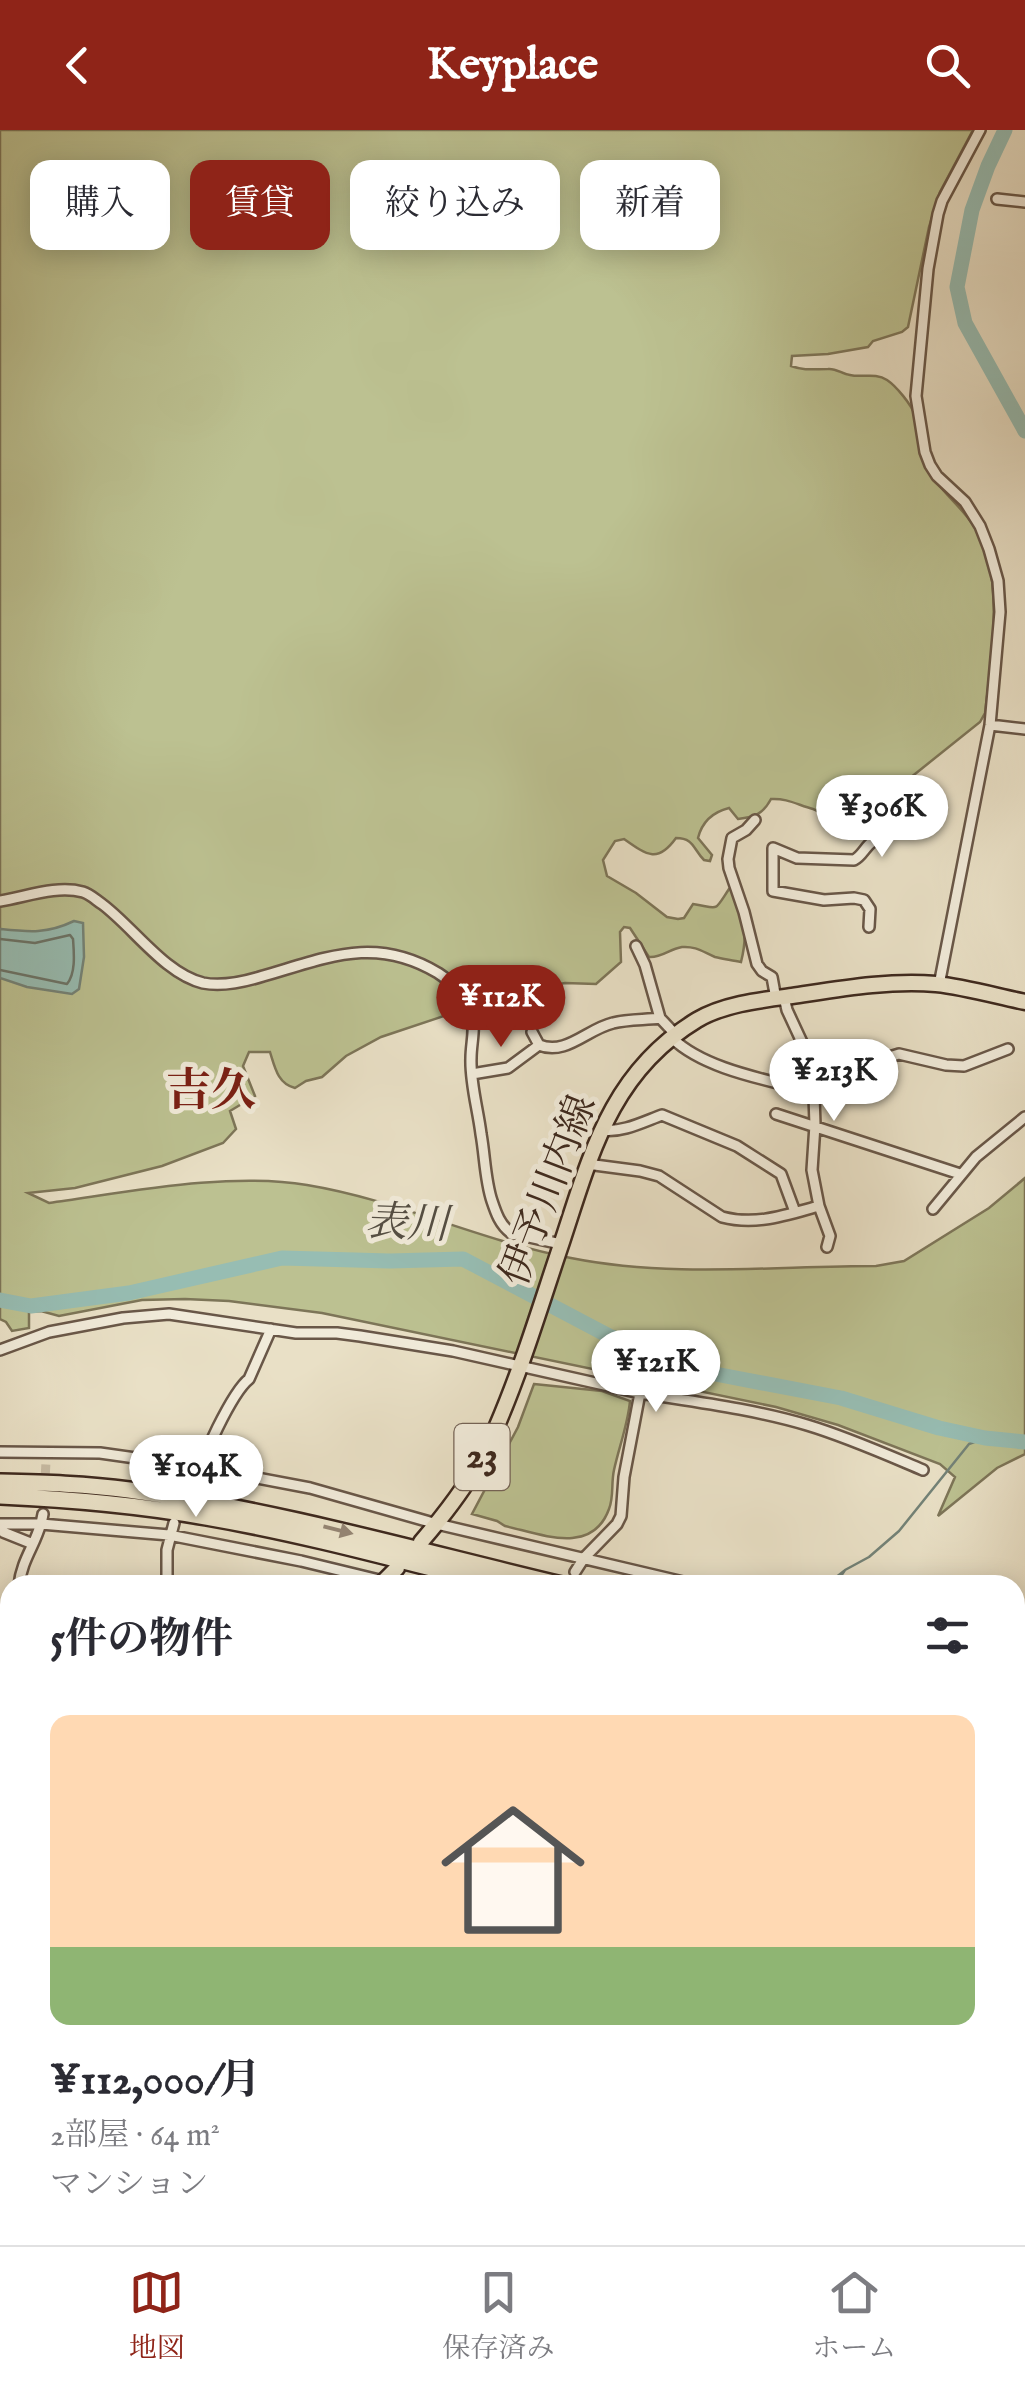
<!DOCTYPE html>
<html lang="ja">
<meta charset="utf-8">
<style>
:root{--surface:#fff;--page:#f2f2f3;--text:#2b2b33;--muted:#7c7c81;--line:#e1e1e2;--accent:#8f2418}
body{margin:0;font-family:"IM FELL English","Noto Serif JP",serif;background:var(--page);color:var(--text);height:100vh;display:flex;flex-direction:column;font-size:38px;white-space:nowrap}
*{box-sizing:border-box;margin:0}
p{font-size:32px;color:var(--muted)}
.icon{flex:none;width:55px;height:55px;fill:none;stroke:currentColor;stroke-width:2;stroke-linecap:round;stroke-linejoin:round}
.map{position:relative;flex:1;overflow:hidden}
.side{position:absolute;left:0px;top:1445px;width:1025px;height:670px;display:flex;flex-direction:column;background:var(--surface);border-radius:30px 30px 0 0;box-shadow:0 5px 25px #0003}
.side>*{flex:none}
.hud{position:absolute;left:30px;top:30px;width:965px;height:90px;display:flex;gap:20px}
.price{position:absolute;translate:-50% -85px;padding:0 22px;border-radius:35px;background:#fff;color:#222;font-size:32px;line-height:65px;filter:drop-shadow(0 2px 5px #0008)}
.price::after{content:'';position:absolute;left:50%;top:60px;width:30px;height:22px;margin-left:-15px;background:inherit;clip-path:polygon(0 0,100% 0,50% 100%)}
.price.current{background:var(--accent);color:#fff}
ul{padding:0;list-style:none}
li{display:grid;align-content:center;gap:20px;height:530px;padding:0 50px}
li+li{border-top:2px solid var(--line)}
li span{display:grid;place-items:center;height:310px;border-radius:20px;color:#555}
li>.icon{margin-inline-start:auto}
span .icon{width:180px;height:180px;fill:#fffc;stroke-width:1}
li b{font-size:42px}
h2{display:flex;justify-content:space-between;align-items:center;height:120px;padding:0 50px;font-size:42px}
.chip{padding:0 35px;border-radius:20px;background:var(--surface);box-shadow:0 5px 25px #0003;font-size:35px;line-height:90px}
.chip.current{background:var(--accent);color:#fff}
header{display:flex;justify-content:space-between;align-items:center;height:130px;padding:0 50px;background:var(--accent);color:#fff;font-size:45px;font-weight:800}
.tab-bar{display:flex;justify-content:space-around;align-items:center;height:140px;border-top:2px solid var(--line);background:var(--surface);font-size:28px;color:var(--muted)}
.tab-bar a{display:grid;justify-items:center;gap:5px}
.tab-bar .current{color:var(--accent)}
.map>svg:first-child{display:block}
</style>
<header><svg class="icon" aria-label="back" viewBox="0 0 24 24"><path d="M15 5l-7 7 7 7"/></svg>Keyplace<svg class="icon" aria-label="search" viewBox="0 0 24 24"><circle cx="10" cy="10" r="6"/><path d="M15 15l6 6"/></svg></header>
<div class="map">
<svg width="1025" height="2115" viewBox="0 0 1025 2115">
<rect width="100%" height="100%" fill="#e9e0c6"/>
<filter id="stains"><feTurbulence type="fractalNoise" baseFrequency=".002" numOctaves="4"/><feColorMatrix values="0 0 0 0 .2 0 0 0 0 .09 0 0 0 0 .02 0 0 0 .5 -.17"/></filter>
<radialGradient id="worn" r=".72"><stop offset=".6" stop-color="#630" stop-opacity="0"/><stop offset="1" stop-color="#630" stop-opacity=".3"/></radialGradient>
<!-- green -->
<path fill="#bcc191" stroke="#7d7558" stroke-width="2.5" d="M0 0H973L940 62 929 97 908 197 902 202 873 211 868 217 828 224 792 226 791 236C805 241 814 239 828 239 836 238 842 244 850 245 862 248 875 242 887 250 896 256 911 274 915 285 920 299 919 316 924 330 934 357 959 373 974 396 1006 443 991 530 985 583L980 592 900 656 883 650C863 657 861 660 854 680 848 681 834 685 829 685 822 686 819 681 813 679 798 675 787 668 771 669 763 684 755 687 738 689L729 678C713 682 702 692 698 708L712 725 710 731 704 730C693 719 694 708 676 708 658 733 648 726 624 709L615 711 603 730 607 746 636 763 667 787 678 789 684 788 693 774C720 778 713 783 729 759H732C743 788 749 801 741 832 732 830 723 829 715 827 703 822 696 816 682 817 669 819 662 828 649 827L630 798 624 797 620 802 621 832 596 854 565 853 548 856 533 854 523 857 491 877 475 870 469 871 455 877 447 885 381 907 346 926 322 947 306 951 295 958C278 954 275 938 270 922H249L243 936 255 966 230 981 236 999 223 1013 162 1036 75 1058 28 1063 49 1073C129 1062 228 1042 307 1055 398 1070 481 1111 571 1128 671 1148 775 1136 876 1136L904 1131 989 1078 1025 1048V1324L997 1338 938 1386 955 1347 940 1334 838 1295 776 1277 322 1183 229 1171 185 1169 142 1170 59 1186 41 1181 29 1182V1198L12 1201 6 1192 0 1189Z
M534 1254 602 1261 630 1271C628 1294 619 1317 614 1340 611 1353 614 1367 609 1379 592 1426 541 1404 505 1396L497 1391 472 1384 518 1297Z"/>
<!-- water -->
<path fill="#97bdb3" stroke="#738277" stroke-width="2.5" d="M74 791 83 793 84 827 79 859 72 864 27 857 0 848V799C29 802 47 804 74 791Z"/>
<g fill="none" stroke-linecap="round" stroke-linejoin="round">
<!-- shore -->
<path stroke="#6a7368" stroke-width="2.5" d="M0 809 35 813 70 805 73 809C74 823 76 843 67 854L0 840"/>
<!-- stream -->
<path stroke="#738277" stroke-width="2.5" d="M826 1455 844 1441
M835 1455 845 1440 869 1427 899 1401 969 1314 985 1308
M465 2110 476 2115
M552 2115 557 2105"/>
<!-- river -->
<path stroke="#97bdb3" stroke-width="15" d="M1005 0 988 36 972 80 957 157 965 193 1025 301
M0 1170 31 1176 129 1163 282 1128 390 1131 463 1129 609 1206 710 1243 841 1268 939 1298 985 1308 1025 1312"/>
<!-- minor-tunnel -->
<path stroke="#c7bba4" stroke-width="9" stroke-dasharray="9 4.5" stroke-linecap="butt" d="M43 1384 46 1332"/>
<defs>
<path id="minor" d="M997 69 1025 72
M990 595 1025 599
M755 690 746 700 732 708 728 729 729 738 744 782 757 834 762 841 772 847 776 869
M0 771C26 767 56 755 83 762 90 764 96 770 102 774 133 797 165 844 203 853 223 857 244 852 263 846 326 828 375 805 438 843 452 852 466 867 471 883 476 898 471 913 471 928 470 953 478 979 481 1004 485 1026 485 1050 492 1071 496 1083 500 1095 511 1103L561 1114
M869 797 870 779 864 770 854 768 824 770 773 761V718L797 728 854 730C862 726 865 717 872 712 879 708 882 708 888 702
M636 816 645 835 660 888 676 905
M939 855 990 595 1000 482 998 451 989 419 980 396 965 372 937 346 930 335 925 322 916 266 928 139 938 84 942 71 980 0
M784 867 787 880 813 936 815 995 812 1040 819 1076 830 1106 827 1117
M532 902 539 915C566 926 587 899 613 893 628 889 645 890 660 888
M672 908C705 940 769 950 813 962
M813 936 847 940 899 924 946 935 964 936 1008 919
M472 944 508 938 539 915
M776 984 960 1044
M602 1000C622 1003 643 992 662 985L737 1016 781 1044 795 1082
M587 1034 640 1041 659 1046 722 1087C756 1096 786 1085 819 1076
M933 1079 976 1027 1025 987
M0 1220 49 1202 123 1188 169 1184 296 1203H337L360 1206 453 1221 640 1263 624 1347 621 1386 617 1394 584 1428 575 1442
M640 1263C696 1272 753 1279 807 1295 847 1307 885 1324 923 1340
M0 1322 100 1323 199 1337 310 1358 437 1394 696 1455
M193 1353C202 1330 231 1263 249 1249L271 1199
M0 1394H41L169 1405 301 1431 400 1455
M0 1399 3 1402 33 1414
M19 1455C22 1427 39 1411 43 1384
M167 1455V1420L174 1393
M0 1554 10 1557
M0 1684 10 1688
M0 1863 10 1864
M0 2041 10 2043
M326 2105 376 2115
M457 2105 466 2107
M161 2115 163 2105
M430 2115 445 2105"/>
<path id="tertiary" d="M630 2115 632 2105"/>
<path id="secondary" d="M1015 2086 1025 2090
M868 2115 869 2105"/>
<path id="primary" d="M421 1412C451 1377 478 1341 496 1298 522 1238 541 1174 562 1112 591 1024 611 942 697 890 724 874 761 870 792 866 839 859 888 850 936 854 965 857 996 866 1025 872
M380 1455 397 1438
M0 1779 10 1773"/>
<path id="motorway" d="M0 1352C43 1353 87 1354 129 1360 276 1380 418 1421 562 1455
M0 1366C69 1369 138 1375 206 1387 305 1404 402 1431 498 1455
M1015 1521H1025
M1015 1536H1025"/>
</defs>
<!-- minor casing -->
<use href="#minor" stroke="#695748" stroke-width="14"/>
<!-- tertiary casing -->
<use href="#tertiary" stroke="#695748" stroke-width="15"/>
<!-- secondary casing -->
<use href="#secondary" stroke="#3e291e" stroke-width="18"/>
<!-- primary casing -->
<use href="#primary" stroke="#3e291e" stroke-width="19"/>
<!-- motorway casing -->
<use href="#motorway" stroke="#3e291e" stroke-width="20"/>
<!-- minor -->
<use href="#minor" stroke="#f1ebda" stroke-width="9"/>
<!-- tertiary -->
<use href="#tertiary" stroke="#f1ebda" stroke-width="10"/>
<!-- secondary -->
<use href="#secondary" stroke="#f1ebda" stroke-width="12"/>
<!-- primary -->
<use href="#primary" stroke="#e9e0c6" stroke-width="14"/>
<!-- motorway -->
<use href="#motorway" stroke="#e9e0c6" stroke-width="15"/>
</g>
<!-- one-way arrows -->
<defs><path id="oneway-solid" d="M-6-.8H1V-3.2L6.5 0L1 3.2V.8H-6Z" transform="scale(2.5)"/></defs>
<use fill="#948472" href="#oneway-solid" transform="translate(338 1400) rotate(14)"/>
<g text-anchor="middle" dominant-baseline="central" stroke-width="10" stroke-linejoin="round" paint-order="stroke">
<!-- shield labels -->
<rect fill="#f1ebda" stroke="#746356" stroke-width="2.5" x="454.5" y="1294" width="55" height="66" rx="8"/>
<g font-size="38" font-weight="bold" fill="#3e291e">
<text x="482" y="1327">23</text>
</g>
<!-- street labels -->
<g font-size="40" fill="#3e291e" stroke="#f1ebda">
<text transform="translate(550 1061) rotate(-69)">伊予川内線</text>
</g>
<!-- water labels -->
<g font-size="42" font-style="italic" fill="#544e43" stroke="#f1ebda">
<text transform="translate(407 1095) rotate(2)">表川</text>
</g>
<!-- quarter labels -->
<g font-size="45" font-weight="bold" fill="#7a1f14" stroke="#f1ebda">
<text x="211" y="962">吉久</text>
</g>
</g>
<rect width="100%" height="100%" filter="url(#stains)"/>
<rect width="100%" height="100%" fill="url(#worn)"/>
</svg>
<b class="price" style="left:882px;top:730px">¥306K</b>
<b class="price current" style="left:501px;top:920px">¥112K</b>
<b class="price" style="left:834px;top:994px">¥213K</b>
<b class="price" style="left:656px;top:1285px">¥121K</b>
<b class="price" style="left:196px;top:1390px">¥104K</b>
<div class="hud">
<a class="chip">購入</a>
<a class="chip current">賃貸</a>
<a class="chip">絞り込み</a>
<a class="chip">新着</a>
</div>
<section class="side">
<h2>5件の物件<svg class="icon" aria-label="filters" viewBox="0 0 24 24"><path d="M4 7h16M4 17h16"/><circle cx="9" cy="7" r="2"/><circle cx="15" cy="17" r="2"/></svg></h2>
<ul>
<li><span style="background:linear-gradient(#ffd9b3 75%,#8fb573 0)"><svg class="icon" aria-label="home" viewBox="0 0 24 24"><path d="M3 11l9-7 9 7M6 9v11h12V9"/></svg></span><div><b>¥112,000/月</b><p>2部屋 · 64 m²</p><p>マンション</p></div></li>
</ul>
</section>
</div>
<nav class="tab-bar">
<a class="current"><svg class="icon" aria-label="map" viewBox="0 0 24 24"><path d="M3 6l6-2 6 2 6-2v14l-6 2-6-2-6 2zM9 4v14M15 6v14"/></svg>地図</a>
<a><svg class="icon" aria-label="saved" viewBox="0 0 24 24"><path d="M7 4h10v16l-5-4-5 4z"/></svg>保存済み</a>
<a><svg class="icon" aria-label="home" viewBox="0 0 24 24"><path d="M3 11l9-7 9 7M6 9v11h12V9"/></svg>ホーム</a>
</nav>
